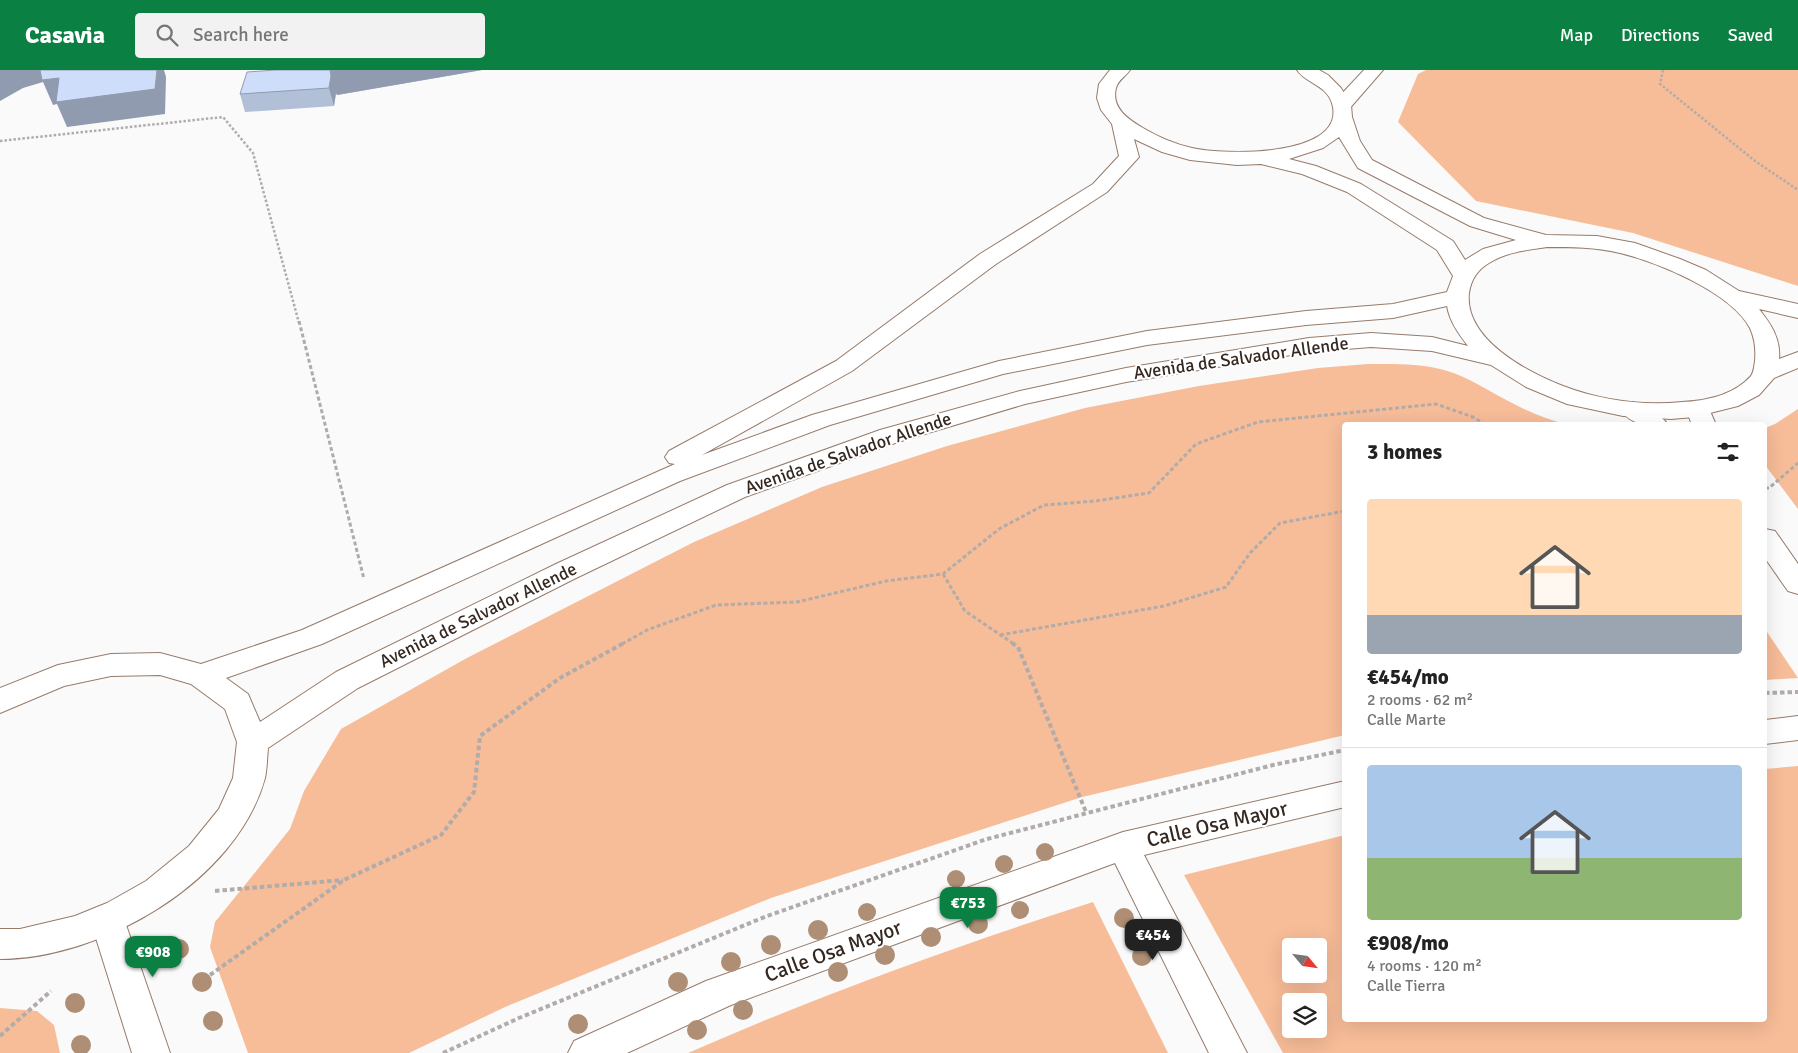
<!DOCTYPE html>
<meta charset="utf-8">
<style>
:root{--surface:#fff;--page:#f2f2f2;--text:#222;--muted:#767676;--line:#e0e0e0;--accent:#0b8043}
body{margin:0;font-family:Signika,sans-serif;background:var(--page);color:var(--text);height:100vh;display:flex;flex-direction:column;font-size:19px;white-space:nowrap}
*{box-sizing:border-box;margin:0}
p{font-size:16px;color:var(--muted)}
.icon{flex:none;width:28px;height:28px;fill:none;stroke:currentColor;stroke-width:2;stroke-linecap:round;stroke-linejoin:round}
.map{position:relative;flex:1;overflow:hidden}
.details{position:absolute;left:1342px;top:352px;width:425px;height:600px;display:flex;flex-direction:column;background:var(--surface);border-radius:5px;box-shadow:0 5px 20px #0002}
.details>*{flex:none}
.needle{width:32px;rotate:119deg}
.tools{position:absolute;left:1282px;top:868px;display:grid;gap:10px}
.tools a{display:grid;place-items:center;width:45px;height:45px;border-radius:5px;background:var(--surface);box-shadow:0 5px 20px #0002;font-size:25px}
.price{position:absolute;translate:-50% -42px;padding:0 11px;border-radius:10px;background:var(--accent);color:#fff;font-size:16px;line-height:32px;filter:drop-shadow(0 1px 2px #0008)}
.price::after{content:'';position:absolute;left:50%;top:30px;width:15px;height:11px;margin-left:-8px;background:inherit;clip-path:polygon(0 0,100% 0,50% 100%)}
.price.current{background:#222;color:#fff}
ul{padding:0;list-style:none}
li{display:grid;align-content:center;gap:10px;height:265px;padding:0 25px}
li+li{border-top:1px solid var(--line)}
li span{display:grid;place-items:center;height:155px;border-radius:5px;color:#555}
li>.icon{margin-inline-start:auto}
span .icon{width:90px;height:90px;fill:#fffc;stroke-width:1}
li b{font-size:21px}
h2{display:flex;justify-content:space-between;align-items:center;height:60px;padding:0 25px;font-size:21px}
header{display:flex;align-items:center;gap:30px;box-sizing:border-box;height:70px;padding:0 25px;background:var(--accent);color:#fff}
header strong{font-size:24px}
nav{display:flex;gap:28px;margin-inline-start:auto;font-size:18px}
.search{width:350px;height:45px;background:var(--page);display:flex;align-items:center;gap:12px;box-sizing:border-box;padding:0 18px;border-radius:5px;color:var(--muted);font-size:19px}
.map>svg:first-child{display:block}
</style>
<header>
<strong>Casavia</strong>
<div class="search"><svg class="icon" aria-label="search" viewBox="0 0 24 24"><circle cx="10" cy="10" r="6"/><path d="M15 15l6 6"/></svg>Search here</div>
<nav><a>Map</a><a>Directions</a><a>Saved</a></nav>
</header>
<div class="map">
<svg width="1798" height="983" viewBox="0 0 1798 983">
<rect width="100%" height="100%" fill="#fafafa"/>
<!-- green -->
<path fill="#f7bc98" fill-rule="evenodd" d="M1426 0H1798V216L1633 163 1476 131 1398 52 1418 4Z
M1368 294C1393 294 1419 293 1444 300 1470 307 1491 323 1516 335 1533 344 1550 350 1569 355H1345V665L1082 727 771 828 505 937 409 983H248L210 877 215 852 290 759 304 721 341 659 465 589 694 472 822 417 947 376 1085 338 1199 316 1318 298Z
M1798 339V439L1765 395V358L1775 354Z
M1765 559 1798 608 1765 610Z
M1798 696V983H1283L1184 805 1345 765V950H1765V699ZM1291 876H1319V904H1291ZM1291 931H1319V959H1291Z
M1093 832 1168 983H688C820 925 956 876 1093 832Z
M0 938 37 941 54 955 60 983H0Z"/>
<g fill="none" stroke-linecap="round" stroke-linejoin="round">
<defs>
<path id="street" d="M1698 331 1707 334 1716 355H1692L1686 339 1689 334Z
M1633 332C1645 336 1661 344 1668 355 1650 355 1632 357 1621 340L1624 335Z
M1765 459 1775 461 1798 494V524L1788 521 1765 488Z
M1798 646V670L1765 674V650Z
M1345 711V737L1144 785 1247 983H1209L1115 793 731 935 627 983H568L574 971 706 911 1123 762Z
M107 834 119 838 124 849 170 983H132L90 849 95 838Z"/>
<path id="primary" d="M1110 0H1130C1126 6 1118 10 1116 18 1111 38 1128 49 1143 58 1158 67 1175 74 1192 78 1222 85 1342 88 1333 37 1329 15 1306 14 1297 0H1319L1328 5 1341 18 1351 35 1352 47 1360 71 1372 90 1484 148 1546 165 1597 166 1635 173 1680 189 1706 200 1739 221 1798 234V248L1759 239C1771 254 1781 269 1779 289L1798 282V298L1774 308 1759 325 1738 336 1694 347 1671 349 1623 346 1567 334 1526 317 1491 295 1432 281 1371 277 1309 282 1126 312 1025 334 898 372 745 427 576 508 358 618 268 678C267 688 267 699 265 708 237 811 102 889 0 889V859H20L75 846 107 833 146 811 189 776 219 739 233 708 237 672 225 639 191 614 160 605 111 606 64 616 0 643V618L58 595 111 584 160 583 201 594 302 560 675 394 669 393 665 387 669 381 836 291 980 184 1093 114 1119 86 1112 54 1101 40 1097 28 1099 14ZM1339 67 1358 98 1470 156 1516 170 1483 179 1465 190 1453 171 1361 114 1316 96 1289 89 1323 78ZM1134 69 1162 82 1190 90 1237 95 1261 94 1302 104 1347 122 1437 180 1453 206 1447 222 1393 234 1306 241 1147 261 999 291 812 345 702 385 852 301 996 194 1107 122 1139 87ZM1547 177C1571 177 1596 177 1620 183 1657 192 1731 222 1750 258 1755 269 1756 280 1755 291 1754 297 1754 301 1751 306 1734 325 1706 331 1682 332 1642 336 1600 330 1563 316 1527 302 1464 269 1469 223 1471 210 1477 200 1489 193 1506 182 1527 180 1547 177ZM1447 236C1450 252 1458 263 1468 276L1432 267 1371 263 1309 268 1126 298 1020 321 880 360 727 415 556 494 336 602 260 652 248 624 226 608 322 574 680 411 830 355 1003 304 1147 275 1306 255 1393 248Z"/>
<path id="highway" d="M1364 0H1383L1349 39 1342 41 1335 39 1333 35 1335 31Z"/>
</defs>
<!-- street casing -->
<use href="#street" stroke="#967b6a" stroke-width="2"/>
<!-- primary casing -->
<use href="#primary" stroke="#967b6a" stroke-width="2"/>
<!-- highway casing -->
<use href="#highway" stroke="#967b6a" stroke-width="2"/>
<!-- path-far2 -->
<path stroke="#b1acaa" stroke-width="2.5" stroke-dasharray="2.5 2" stroke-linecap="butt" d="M1663 0 1660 14 1755 91 1798 120
M0 71 223 47 253 83 299 253"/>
<!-- path-far1 -->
<path stroke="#b1acaa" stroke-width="3" stroke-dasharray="4 2.5" stroke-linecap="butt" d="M299 251 364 509
M1765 418H1769L1798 393
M943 504 965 541 1014 574
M1000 565 1164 536 1226 517 1250 483 1280 453 1345 441
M622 574 647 560 716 535 797 532 886 511 943 504 999 459 1044 435 1095 431 1149 423 1196 374 1258 352 1436 334 1473 347 1486 355"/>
<!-- path -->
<path stroke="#b1acaa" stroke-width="4" stroke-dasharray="4.5 3" stroke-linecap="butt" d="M1012 573 1018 577 1086 742
M1765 623 1798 622
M215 821 343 810
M210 905 344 810 441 765 474 722 480 666 560 608 624 573
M0 966 51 921
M443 983 519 948 767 846 987 769 1273 695 1345 680"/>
<!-- street -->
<use href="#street" fill="#fff" fill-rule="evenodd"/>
<!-- primary -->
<use href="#primary" fill="#fff" fill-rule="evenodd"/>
<!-- highway -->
<use href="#highway" fill="#fff" fill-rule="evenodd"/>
</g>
<!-- trees -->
<g fill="#ae8e74">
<circle cx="1045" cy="782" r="9"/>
<circle cx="1004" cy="794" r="9"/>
<circle cx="956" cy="809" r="9"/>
<circle cx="1020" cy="840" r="9"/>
<circle cx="867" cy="842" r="9"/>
<circle cx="1124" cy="848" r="10"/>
<circle cx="978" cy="854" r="10"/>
<circle cx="818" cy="860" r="10"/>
<circle cx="931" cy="867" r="10"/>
<circle cx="771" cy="875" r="10"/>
<circle cx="179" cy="879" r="10"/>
<circle cx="885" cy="885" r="10"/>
<circle cx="1142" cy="886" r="10"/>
<circle cx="731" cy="892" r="10"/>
<circle cx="838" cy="902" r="10"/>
<circle cx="202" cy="912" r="10"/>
<circle cx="678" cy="912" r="10"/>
<circle cx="75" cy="933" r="10"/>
<circle cx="743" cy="940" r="10"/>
<circle cx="213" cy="951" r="10"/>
<circle cx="578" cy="954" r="10"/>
<circle cx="697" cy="960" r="10"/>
<circle cx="81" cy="975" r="10"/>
</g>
<!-- wall -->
<path fill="#b1bfd7" d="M276 0H482L337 25 336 23 334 36 245 42 240 24Z"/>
<!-- shaded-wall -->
<path fill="#909baf" d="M0 0H164L166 7 165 44 67 57 57 34 53 35 43 12 23 18 0 31Z
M330 0H482L337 25 336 23 334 36 329 18Z"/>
<!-- building -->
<path fill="#cedefa" stroke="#909baf" d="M40 0H157L155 19 56 32 59 8 42 10Z
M276 0H330L331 6 329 18 240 24 247 2Z"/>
<g text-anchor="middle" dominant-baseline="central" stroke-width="4" stroke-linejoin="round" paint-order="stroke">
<!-- street labels -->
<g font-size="18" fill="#342821" stroke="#fff">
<text transform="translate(1241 288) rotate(-8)">Avenida de Salvador Allende</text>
<text transform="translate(848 383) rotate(-19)">Avenida de Salvador Allende</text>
<text transform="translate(478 545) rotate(-26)">Avenida de Salvador Allende</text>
</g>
<!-- near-street labels -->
<g font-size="21" fill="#342821" stroke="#fff">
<text transform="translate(1217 754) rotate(-13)">Calle Osa Mayor</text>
<text transform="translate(833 881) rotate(-20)">Calle Osa Mayor</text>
</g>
</g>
</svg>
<div class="tools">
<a><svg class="needle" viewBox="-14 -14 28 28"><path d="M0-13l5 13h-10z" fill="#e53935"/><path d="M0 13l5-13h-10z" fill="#767676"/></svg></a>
<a><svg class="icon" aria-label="layers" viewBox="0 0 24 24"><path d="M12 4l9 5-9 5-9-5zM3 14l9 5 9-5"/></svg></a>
</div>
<b class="price" style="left:968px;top:859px">€753</b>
<b class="price current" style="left:1153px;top:891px">€454</b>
<b class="price" style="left:153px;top:908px">€908</b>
<section class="details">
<h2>3 homes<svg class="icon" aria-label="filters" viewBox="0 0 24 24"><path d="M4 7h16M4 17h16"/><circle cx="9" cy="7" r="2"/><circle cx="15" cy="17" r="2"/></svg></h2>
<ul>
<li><span style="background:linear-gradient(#ffd9b3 75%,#9aa5b1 0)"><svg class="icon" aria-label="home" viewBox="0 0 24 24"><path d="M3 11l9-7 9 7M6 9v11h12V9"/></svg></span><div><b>€454/mo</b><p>2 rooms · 62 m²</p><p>Calle Marte</p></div></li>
<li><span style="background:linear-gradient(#a9c7e8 60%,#8fb573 0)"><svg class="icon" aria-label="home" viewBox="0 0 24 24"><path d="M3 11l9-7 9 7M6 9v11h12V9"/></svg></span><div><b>€908/mo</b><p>4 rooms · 120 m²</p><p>Calle Tierra</p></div></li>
</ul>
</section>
</div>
